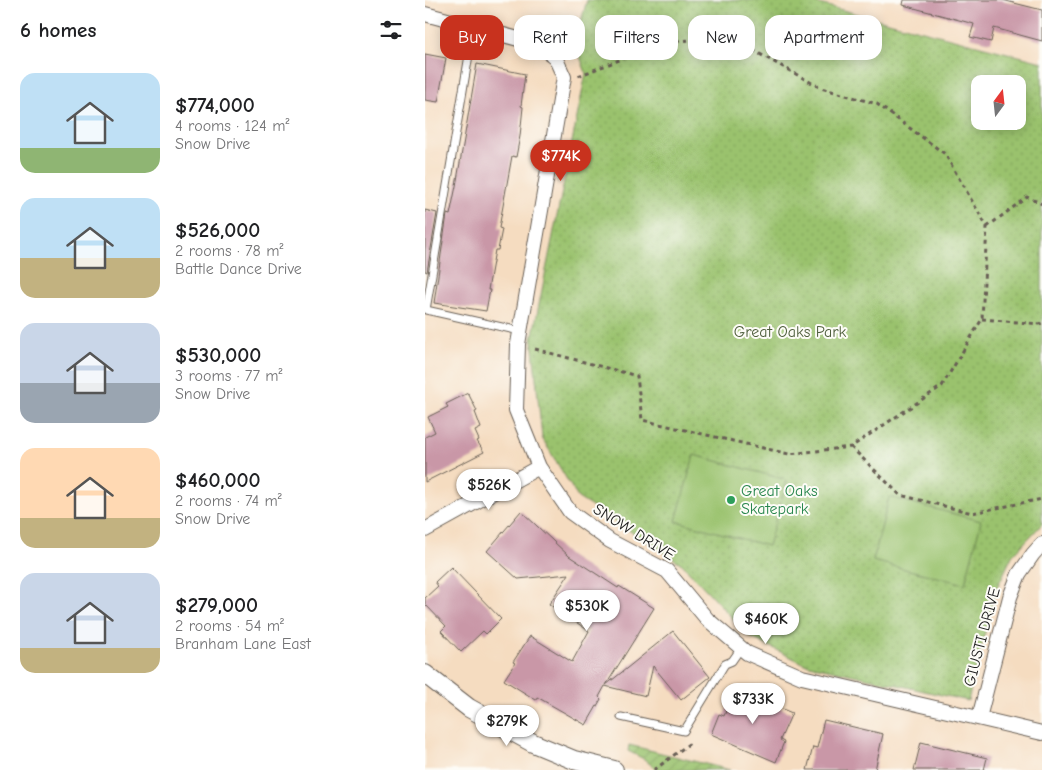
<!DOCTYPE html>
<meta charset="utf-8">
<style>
:root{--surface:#fff;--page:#f2f2f2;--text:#202124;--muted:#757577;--accent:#c8321e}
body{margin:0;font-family:"Comic Neue",sans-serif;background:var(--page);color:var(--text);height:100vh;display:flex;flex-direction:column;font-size:19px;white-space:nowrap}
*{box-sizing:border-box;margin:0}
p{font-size:16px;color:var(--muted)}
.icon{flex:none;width:28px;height:28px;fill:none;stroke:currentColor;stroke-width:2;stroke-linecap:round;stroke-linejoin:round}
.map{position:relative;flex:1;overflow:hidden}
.drawer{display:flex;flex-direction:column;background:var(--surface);width:425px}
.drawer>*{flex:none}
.banner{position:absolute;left:15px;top:15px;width:475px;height:45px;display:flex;gap:10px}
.needle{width:32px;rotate:15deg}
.tools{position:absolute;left:546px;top:75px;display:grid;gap:10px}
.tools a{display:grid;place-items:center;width:55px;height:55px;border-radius:10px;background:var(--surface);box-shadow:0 2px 12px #0003;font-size:25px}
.price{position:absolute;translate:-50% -42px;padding:0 11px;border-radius:18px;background:#fff;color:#222;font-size:16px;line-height:32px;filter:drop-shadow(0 1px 2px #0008)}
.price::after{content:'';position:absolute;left:50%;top:30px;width:15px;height:11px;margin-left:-8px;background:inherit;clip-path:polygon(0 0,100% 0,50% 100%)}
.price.current{background:var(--accent);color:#fff}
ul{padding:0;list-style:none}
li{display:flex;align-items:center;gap:15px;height:125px;padding:0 20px}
li span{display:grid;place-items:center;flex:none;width:140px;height:100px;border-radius:15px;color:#555}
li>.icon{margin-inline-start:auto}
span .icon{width:60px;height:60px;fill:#fffc;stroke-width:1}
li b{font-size:21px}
h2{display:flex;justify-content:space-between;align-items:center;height:60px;padding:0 20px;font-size:21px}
.pill{padding:0 18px;border-radius:15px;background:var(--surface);box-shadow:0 2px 12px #0003;font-size:18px;line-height:45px}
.pill.current{background:var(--accent);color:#fff}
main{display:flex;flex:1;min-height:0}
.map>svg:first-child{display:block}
</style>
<main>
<section class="drawer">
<h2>6 homes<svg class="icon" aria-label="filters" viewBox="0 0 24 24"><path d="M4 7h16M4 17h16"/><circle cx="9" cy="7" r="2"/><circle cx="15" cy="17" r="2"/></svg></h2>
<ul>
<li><span style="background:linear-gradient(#bfe0f5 75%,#8fb573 0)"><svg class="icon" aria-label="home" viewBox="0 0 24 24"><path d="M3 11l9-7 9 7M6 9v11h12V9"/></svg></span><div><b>$774,000</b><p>4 rooms · 124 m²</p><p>Snow Drive</p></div></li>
<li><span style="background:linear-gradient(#bfe0f5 60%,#c2b280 0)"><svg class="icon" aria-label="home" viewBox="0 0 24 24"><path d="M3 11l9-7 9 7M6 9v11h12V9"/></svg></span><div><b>$526,000</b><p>2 rooms · 78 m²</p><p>Battle Dance Drive</p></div></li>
<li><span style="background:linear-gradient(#c9d6e8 60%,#9aa5b1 0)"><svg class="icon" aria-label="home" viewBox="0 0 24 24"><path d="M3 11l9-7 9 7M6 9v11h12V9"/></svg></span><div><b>$530,000</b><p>3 rooms · 77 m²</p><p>Snow Drive</p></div></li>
<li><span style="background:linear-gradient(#ffd9b3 70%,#c2b280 0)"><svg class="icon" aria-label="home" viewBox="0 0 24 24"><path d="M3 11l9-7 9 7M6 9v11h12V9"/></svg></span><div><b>$460,000</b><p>2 rooms · 74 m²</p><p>Snow Drive</p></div></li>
<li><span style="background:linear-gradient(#c9d6e8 75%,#c2b280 0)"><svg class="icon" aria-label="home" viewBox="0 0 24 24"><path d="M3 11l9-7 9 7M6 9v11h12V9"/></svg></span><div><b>$279,000</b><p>2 rooms · 54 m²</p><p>Branham Lane East</p></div></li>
</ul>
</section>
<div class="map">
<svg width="617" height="770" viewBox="0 0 617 770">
<defs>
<pattern id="park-dots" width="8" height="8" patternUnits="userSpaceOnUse" patternTransform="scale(1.25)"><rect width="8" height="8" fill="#9ac26d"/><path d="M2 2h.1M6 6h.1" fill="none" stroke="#84a65e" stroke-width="1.8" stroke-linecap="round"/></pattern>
<pattern id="garden-furrows" width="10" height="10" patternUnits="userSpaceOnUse" patternTransform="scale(1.25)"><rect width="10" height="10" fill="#9ac26d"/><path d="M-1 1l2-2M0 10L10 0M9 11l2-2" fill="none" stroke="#84a65e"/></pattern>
</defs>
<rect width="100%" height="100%" fill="#fdfcf7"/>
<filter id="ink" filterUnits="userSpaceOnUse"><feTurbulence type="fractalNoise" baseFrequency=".02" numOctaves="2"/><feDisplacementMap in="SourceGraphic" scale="10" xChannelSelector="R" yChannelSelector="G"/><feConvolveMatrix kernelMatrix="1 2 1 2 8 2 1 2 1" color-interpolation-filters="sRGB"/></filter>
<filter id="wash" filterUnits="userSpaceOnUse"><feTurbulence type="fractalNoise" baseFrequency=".0096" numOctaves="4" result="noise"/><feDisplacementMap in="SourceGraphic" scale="20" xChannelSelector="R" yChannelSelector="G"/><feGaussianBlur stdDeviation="1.12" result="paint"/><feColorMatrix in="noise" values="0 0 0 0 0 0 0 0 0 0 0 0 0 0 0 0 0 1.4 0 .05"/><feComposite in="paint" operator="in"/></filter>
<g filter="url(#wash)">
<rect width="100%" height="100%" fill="#f5dcc0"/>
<!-- park -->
<path fill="url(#park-dots)" stroke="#5b6f44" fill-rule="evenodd" d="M162 0H379L617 62V524L587 556 570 592 543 701 380 664 325 637 257 564 153 498 117 438 107 339 161 73 150 43ZM555 84H592V121H555Z"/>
<!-- garden -->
<path fill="url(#garden-furrows)" stroke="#5b6f44" d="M204 745 305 770H232L219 759 203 751Z"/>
<!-- pitch -->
<path fill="#9ac26d" stroke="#5b6f44" d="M269 455 362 480 343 546 251 521Z
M464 497 556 521 540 584 448 561Z"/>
<g id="blocks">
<!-- building -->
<path fill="#c997a7" d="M479 0H577L617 10V41L569 28 566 42 545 37 549 24 478 5Z
M0 54 21 58 13 102 0 100Z
M52 64 100 74 96 106 98 107 95 136 91 157 87 156 74 228 77 229 73 250H70L63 290H65L61 311 9 303 22 214 25 215 31 186Z
M0 210 12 213 2 272 0 271Z
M43 393 52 411 50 412 56 428 50 431 54 440 52 441 59 452 0 482V437L10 432 3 417 23 407 21 404Z
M96 511 144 556 193 588 194 586 229 608 181 685 248 631 285 677 256 700 228 666 221 696 180 686 174 697 176 699 161 725 112 697 111 700 79 680 90 663 88 662 105 636 147 662 164 631 124 604 144 574 93 579 62 551Z
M26 567 76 619 61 634 58 631 36 652 16 631 21 626 0 604V598L13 586 10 582Z
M310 689 367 713 355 740 359 742 351 762 286 734 294 714 299 716Z
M399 720 458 734 450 770H382L388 747 392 748Z
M496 742 562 758 559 770H489Z"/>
</g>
</g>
<g filter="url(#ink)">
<use href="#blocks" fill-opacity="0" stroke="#685f55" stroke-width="1"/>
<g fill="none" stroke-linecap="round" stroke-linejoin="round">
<defs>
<path id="service" d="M50 27 45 49 1 310 95 331
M196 717 259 731 300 664 307 661 316 648"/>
<path id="minor" d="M0 14 112 44 130 57 139 77 93 344 91 410 114 467 145 512 185 541 242 571 282 619 322 653 377 677 617 733
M0 530 114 467
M554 718 585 597 594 574 608 554 617 544"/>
<path id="tertiary" d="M0 674 44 708 108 743 149 760 189 770"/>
</defs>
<!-- service casing -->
<use href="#service" stroke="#685f55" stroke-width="9"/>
<!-- minor casing -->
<use href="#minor" stroke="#685f55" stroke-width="16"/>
<!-- tertiary casing -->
<use href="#tertiary" stroke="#685f55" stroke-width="20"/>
<!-- path -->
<path stroke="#685f55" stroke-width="3" stroke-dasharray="4 4" stroke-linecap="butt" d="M562 227 602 197 617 204
M557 319 615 324 617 323
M110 349 212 376 217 420 364 454 426 447 517 386 557 319 562 227 520 154 452 104 396 88 304 37 241 42 153 76
M426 447 475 495 547 513 617 499
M229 770 265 743"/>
<!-- service -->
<use href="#service" stroke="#fff" stroke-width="7"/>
<!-- minor -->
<use href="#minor" stroke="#fff" stroke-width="14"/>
<!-- tertiary -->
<use href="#tertiary" stroke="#fff" stroke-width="18"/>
</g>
</g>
<!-- markers -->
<circle fill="#2e9e5b" stroke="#fdfcf7" stroke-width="2" cx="306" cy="500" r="5"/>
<g text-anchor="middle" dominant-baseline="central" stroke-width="4" stroke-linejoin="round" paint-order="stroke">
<!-- park labels -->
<g font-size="16" fill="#4e5e3c" stroke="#fdfcf7">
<text x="365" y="332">Great Oaks Park</text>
</g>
<!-- leisure labels -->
<g font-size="16" fill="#27864d" stroke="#fdfcf7" text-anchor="start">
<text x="316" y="491">Great Oaks<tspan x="316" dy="18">Skatepark</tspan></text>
</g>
<!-- street labels -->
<g font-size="16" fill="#1c1c1c" stroke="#fdfcf7">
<text transform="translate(209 532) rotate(32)">SNOW DRIVE</text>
<text transform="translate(557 637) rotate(-75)">GIUSTI DRIVE</text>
</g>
</g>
</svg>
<div class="tools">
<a><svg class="needle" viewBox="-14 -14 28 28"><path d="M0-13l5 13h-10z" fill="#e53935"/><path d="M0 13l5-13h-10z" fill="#757577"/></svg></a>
</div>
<b class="price current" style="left:136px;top:182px">$774K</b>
<b class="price" style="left:64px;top:511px">$526K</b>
<b class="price" style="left:162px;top:632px">$530K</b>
<b class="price" style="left:341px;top:645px">$460K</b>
<b class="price" style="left:328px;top:725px">$733K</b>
<b class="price" style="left:82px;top:747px">$279K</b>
<div class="banner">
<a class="pill current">Buy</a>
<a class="pill">Rent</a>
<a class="pill">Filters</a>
<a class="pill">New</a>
<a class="pill">Apartment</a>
</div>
</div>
</main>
